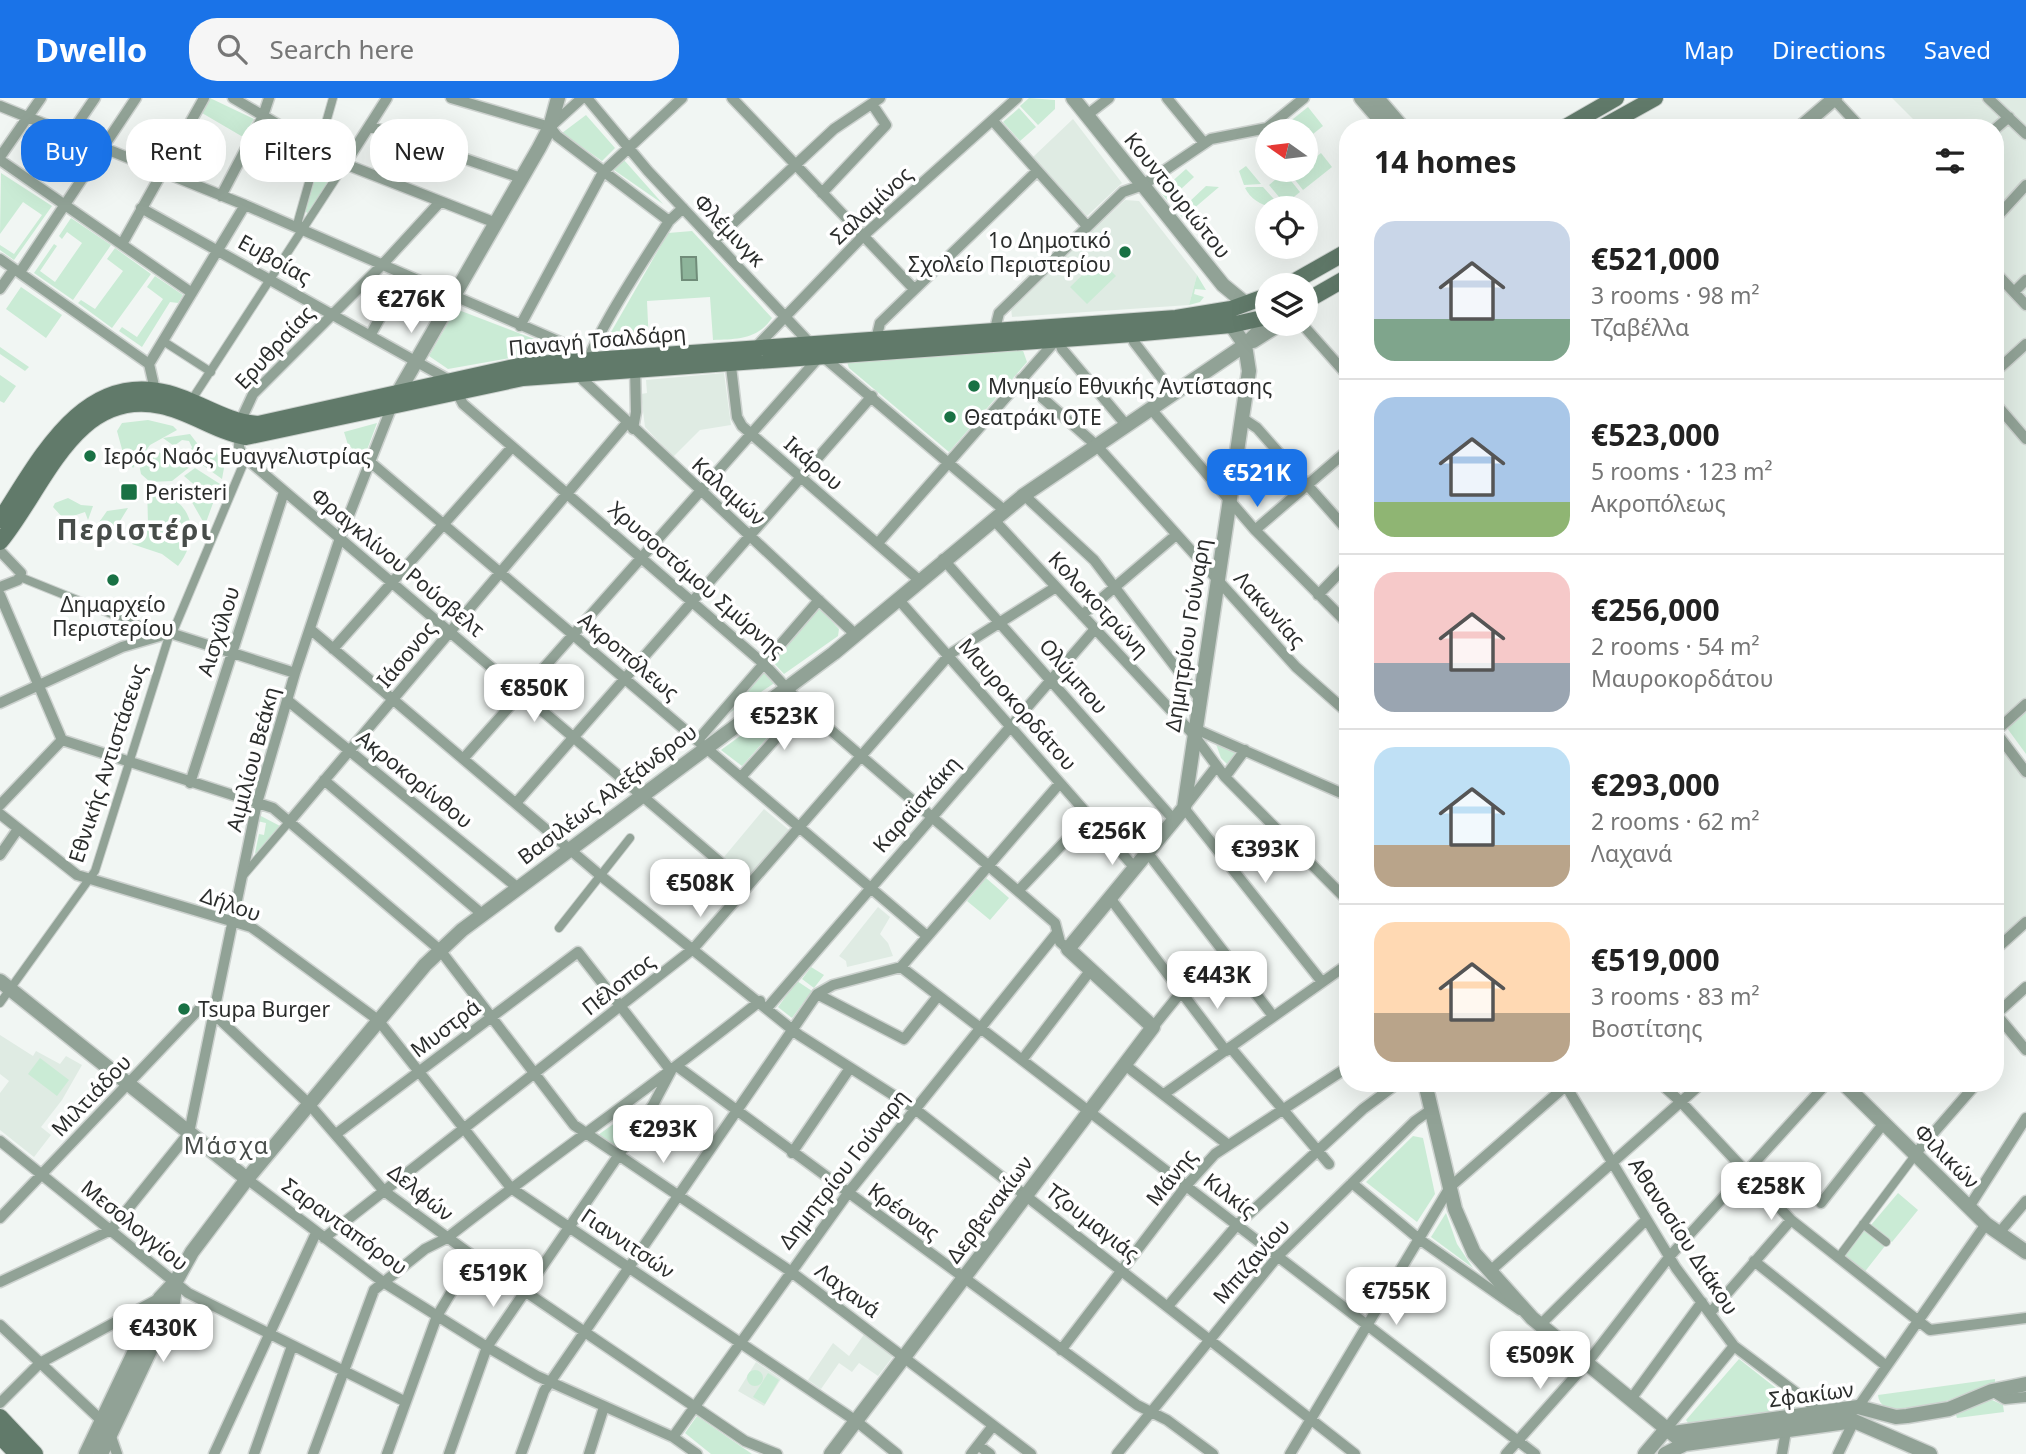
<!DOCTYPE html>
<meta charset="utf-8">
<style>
:root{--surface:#fff;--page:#f6f6f6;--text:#222;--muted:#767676;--line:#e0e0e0;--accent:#1a73e8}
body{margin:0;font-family:"Noto Sans",sans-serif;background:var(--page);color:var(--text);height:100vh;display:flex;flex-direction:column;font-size:26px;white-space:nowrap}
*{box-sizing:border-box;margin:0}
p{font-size:23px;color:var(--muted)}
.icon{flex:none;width:38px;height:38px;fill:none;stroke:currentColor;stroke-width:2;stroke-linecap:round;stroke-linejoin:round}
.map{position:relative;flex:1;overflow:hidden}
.sheet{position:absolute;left:1339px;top:21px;width:665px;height:973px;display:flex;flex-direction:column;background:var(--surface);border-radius:28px;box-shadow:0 7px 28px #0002}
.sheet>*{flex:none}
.top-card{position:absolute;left:21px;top:21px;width:665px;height:63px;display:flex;gap:14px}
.needle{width:46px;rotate:284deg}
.controls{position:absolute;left:1255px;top:21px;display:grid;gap:14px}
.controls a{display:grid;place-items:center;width:63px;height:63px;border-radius:50%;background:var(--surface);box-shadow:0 7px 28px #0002;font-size:35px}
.price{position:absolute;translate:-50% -60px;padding:0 16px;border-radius:14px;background:#fff;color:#222;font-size:23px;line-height:46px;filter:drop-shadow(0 2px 4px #0008)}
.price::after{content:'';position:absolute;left:50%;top:42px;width:21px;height:16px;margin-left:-10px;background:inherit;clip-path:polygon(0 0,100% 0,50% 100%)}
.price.active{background:var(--accent);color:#fff}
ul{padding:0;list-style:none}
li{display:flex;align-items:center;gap:21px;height:175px;padding:0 35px}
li+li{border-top:2px solid var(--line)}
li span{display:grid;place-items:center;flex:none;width:196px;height:140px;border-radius:21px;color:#555}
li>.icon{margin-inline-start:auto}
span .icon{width:84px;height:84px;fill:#fffc;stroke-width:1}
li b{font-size:30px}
h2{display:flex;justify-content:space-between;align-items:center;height:84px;padding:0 35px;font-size:30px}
.chip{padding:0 24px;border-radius:28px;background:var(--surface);box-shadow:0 7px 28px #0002;font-size:24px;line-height:63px}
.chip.active{background:var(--accent);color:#fff}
header{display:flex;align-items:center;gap:42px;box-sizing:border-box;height:98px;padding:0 35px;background:var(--accent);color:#fff}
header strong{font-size:33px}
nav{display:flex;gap:38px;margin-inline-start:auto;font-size:24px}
.search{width:490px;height:63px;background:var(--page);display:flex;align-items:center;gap:18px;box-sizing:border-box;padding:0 24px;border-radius:28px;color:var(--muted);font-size:26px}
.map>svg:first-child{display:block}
</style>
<header>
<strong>Dwello</strong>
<div class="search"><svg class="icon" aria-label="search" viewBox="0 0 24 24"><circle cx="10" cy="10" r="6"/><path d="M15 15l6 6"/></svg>Search here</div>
<nav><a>Map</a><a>Directions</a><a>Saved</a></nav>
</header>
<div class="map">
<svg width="2026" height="1356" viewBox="0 0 2026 1356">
<rect width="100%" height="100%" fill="#f1f6f3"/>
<!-- built -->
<path fill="#dfebe3" d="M1892 0H2026V601L1995 629V30H1922Z
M1073 21 1122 85 1087 118 1033 59Z
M1125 102 1139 103 1197 177 1189 207 1012 219 1011 210Z
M724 275 731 327 700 332 673 359 645 329 641 296 647 295 646 282Z
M1995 634 2026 679V820L1995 848Z
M764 711 789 732 749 780 724 759Z
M878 809 890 819 880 836 888 845 893 858 847 869 846 863 839 858Z
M0 937 33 958 36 953 60 966 66 958 82 967 62 1002 41 1029 51 1037 34 1059 0 1032V995L9 983 0 976Z
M865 1235 895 1256 878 1278 859 1265 852 1274 839 1265 821 1291 808 1282 833 1245 849 1258Z
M756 1264 781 1281 764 1308 738 1293Z"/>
<!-- green -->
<path fill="#caebd5" d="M210 0 254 21 243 39 202 15Z
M1029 0 1055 2V11L1038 27 1020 8Z
M1308 9 1323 28 1313 36 1310 32 1306 35 1294 33 1288 25Z
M1019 10 1036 29 1020 43 1003 24Z
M586 17 615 50 602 63 562 35Z
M1321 55 1332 69 1303 92 1288 73 1293 72 1300 80 1314 69 1310 64Z
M318 59 339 70 311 117 304 113Z
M623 61 624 62 663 106 614 72Z
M1246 68 1261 86 1244 87 1239 73Z
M1186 71 1194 79 1168 103 1160 94Z
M1284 74 1300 94 1285 106 1269 87Z
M1 75 52 108 14 162 0 152V147L14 156 42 117 23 104 0 136Z
M1206 88 1219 89 1192 112 1187 106Z
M1247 89H1263L1282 110C1267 110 1252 104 1245 90Z
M1177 98 1191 113 1183 120 1170 105Z
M71 120 111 147 73 202 34 175 54 146 57 148 40 173 55 184 82 145 67 134 62 141 59 138Z
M692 133 772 220C757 242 737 241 713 242L710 199 647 203 649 247 603 248 668 135Z
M115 150 151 176 112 230 78 205 81 202 95 211 123 173 107 161Z
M1099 161 1116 178 1087 206 1070 189Z
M1197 177 1206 192 1195 191 1194 196 1204 199 1200 204 1189 207Z
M155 178 183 197 178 205 170 204 142 249 119 233 122 229 137 239 163 201 147 189Z
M21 189 62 217 46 240 6 211Z
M456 211 550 247V253L448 271 429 258Z
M1021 247 1027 264 949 354 849 270 847 264Z
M0 249 29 269 25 273 0 256Z
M0 277 16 288 4 305 0 303Z
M148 322 173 328 177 332 150 347 133 370 123 355 117 333 122 325Z
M377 325 364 360 348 347 344 334Z
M190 336 200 349 197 360 189 357 192 349 189 343 182 342 174 348 163 340Z
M151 351 191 368 172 383 150 384 141 376 139 366Z
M216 353 224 370 222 381 201 366Z
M195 370 220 386 205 427 189 399 190 394 205 396 184 378Z
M147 389C189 399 205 432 178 468L162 456 132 446 143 435 148 425Z
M68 400 81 407 93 408 88 422 85 414 64 421 53 409 55 405Z
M128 410 117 428 105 432 95 430 107 413Z
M816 510 821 511 839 531 838 538 784 576 772 563Z
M760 574H764L774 582 773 586 725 618Z
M783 607 791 613 742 668 721 652Z
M2026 610V656L2007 630Z
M1216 646 1237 655 1229 668 1221 660Z
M259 717 280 728 258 757 255 755 259 736 264 737 266 725 257 723Z
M986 780 1009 800 990 822 967 803Z
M811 869 824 877 814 890 802 881Z
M797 883 812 893 792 920 778 909Z
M40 960 69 982 57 998 28 976Z
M639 1008 644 1012 619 1050 598 1037Z
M1413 1038 1423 1040 1435 1096 1417 1124 1366 1084Z
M1898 1095 1918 1112 1892 1144 1871 1127Z
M1446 1115 1457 1146 1473 1170 1431 1139Z
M1864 1132 1885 1148 1863 1176 1842 1160Z
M1739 1261 1796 1306 1795 1311 1689 1326 1686 1322Z
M747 1280a8 8 0 1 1 16 0a8 8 0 1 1-16 0Z
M768 1275 779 1282 765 1306 753 1299Z
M1995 1281V1284C1977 1292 1881 1334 1878 1297Z
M1990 1301 2003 1307 2004 1314 1957 1320 1956 1317Z
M697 1318 752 1356H711L685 1335Z"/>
<!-- water -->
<path fill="#8db49a" stroke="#708c79" stroke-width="2" d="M681 159H696L697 182H682Z"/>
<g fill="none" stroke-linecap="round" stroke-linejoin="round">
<defs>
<path id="pedestrian" d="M300 133 298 123 333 0
M163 243 211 274
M191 303 345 66
M172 536 245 362
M242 779 289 724
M559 830 630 740
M0 905 95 773 170 535 139 527 20 479
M1863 1126 1886 1144
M1838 1160 1916 1056"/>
<path id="minor" d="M233 0 345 66 496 125
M451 0 550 29
M587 0 648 73 821 257 1004 412
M732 0 914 191
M1167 0 1204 45
M1988 0 2026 36
M1834 1 1861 30
M0 8 245 107 565 246 589 261
M1087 17 1109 0
M993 23 1087 128
M369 28 521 80
M550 29 557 38 669 123
M550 29 582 0
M1995 31 2009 19
M69 38 95 0
M0 59 41 0
M0 62 192 195
M345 66 387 0
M822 95 886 27 872 6
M221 98 263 18 269 0
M440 104 382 167 253 296 240 324 239 349 242 357 748 788
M141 110 451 283 463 306 764 566 804 609 1055 825 1060 844 1068 851
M683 110 669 123C651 152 581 255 583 282L856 537
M1995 121 2026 87
M715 142 834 31 880 0
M122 146 204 0
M0 161 149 266 155 292
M20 174 136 0
M1995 174 2026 207
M0 191 14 171
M2014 194 2026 182
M1302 226 1348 278
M520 228 603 74 682 0
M1132 232 1134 244 1174 296
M371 236 404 176
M993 239 999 215 1123 94 1143 87 1211 41 1267 30 1304 0
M1058 241 1062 251 1127 328
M875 246 880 225 1036 74
M756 249 863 138 1017 0
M730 260 737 319 742 328 919 482
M149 266 245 107
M1995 274 2026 246
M1021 281 1097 348 1296 569 1348 615
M1995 305 2026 341
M1151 311 1255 432 1348 526
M1242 320 1257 330 1348 433
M633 331 636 314 635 268
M369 363 927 838
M1024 397 1094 462 1199 600
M993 421 1193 636 1225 679 1348 803
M1255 432 1348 352
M878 445 1058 240
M0 453 21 475 18 482 0 489
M943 461 1174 722
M0 497 62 642
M1318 497 1348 466
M898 501 1134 769
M1082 517 1176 437
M310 531 601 778 799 937 915 1011 1355 1356
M333 551 512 349
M287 602 518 790
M0 605 122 549 170 535 295 575
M1995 633 2026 674
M1996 633 2026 606
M1193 636 1200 633 1348 698
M62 642 273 710 440 852 574 1027 790 1173 1031 1356
M698 642 819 502
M463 661 821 257
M1216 669 1184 710 1322 884
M741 679 804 609
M1225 679 1245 652
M324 682 482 816
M190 685 284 394
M516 705 872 298
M0 707 62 642
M0 716 77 777 251 829 261 836 378 922 511 1090 856 1323 897 1356
M289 724 626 326
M1147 754 1273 918
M0 757 18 731
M1019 792 1089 718
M1110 800 1226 953
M1995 852 2026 824
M901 869 1535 1356
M817 896 904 941 938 898
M768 909 1095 531
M1996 916 2026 952
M1995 917 2026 889
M1153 929 1182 893
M1230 949 1329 1066
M1022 962 1090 873
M1125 967 1227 1046
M678 969 1137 1307 1167 1322 1213 1356
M1660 985 1681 1004 1791 1122 1930 1232 2026 1220
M1566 988 1676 1170 1734 1248 1823 1315
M1164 996 1348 866
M336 1036 578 854 671 973 653 1007 487 1249 449 1356
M0 1043 188 1195 404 1303
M792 1055 850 970
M1916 1055 1977 985
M247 1081 383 1184 487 1249 537 1278 673 1339 697 1356
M1352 1085 1419 1141 1520 1212
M1821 1105 1884 1025
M1969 1109 2026 1020
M0 1120 201 909 213 915 309 1006 384 1093 473 1158 745 1343 777 1356
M1999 1135 2026 1103
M324 1140 693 851 950 556 1056 489
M1754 1163 1885 1267
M1489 1174 1702 985
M0 1184 111 1132 189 1035 257 705 295 575 340 440 392 308
M1168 1208 1237 1127 1363 1011 1398 985
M1710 1215 1791 1122
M0 1227 102 1323
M1540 1227 1646 1122
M1061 1252 1186 1088 1215 1056 1348 969
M1992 1293 2005 1301 2026 1299
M1631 1301 1702 1204
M0 1305 40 1265 160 1200
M1858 1309 1986 1126
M1667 1330 1734 1248
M110 1336 117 1356
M673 1339 848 1095 1056 836
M978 1347 990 1356
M214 1356 316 1135
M254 1356 292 1248
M313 1356 374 1192 425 1151 447 1140C550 1059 658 985 760 903
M387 1356 437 1218 473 1158
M521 1356 544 1293 817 896 833 887 901 869 1060 685
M589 1356 604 1309
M971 1356 992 1329
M1117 1356 1278 1158 1415 1023 1432 1011
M1290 1356 1450 1089 1569 985
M1506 1356 1587 1265 1670 1158 1827 985
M1782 1356 1786 1333
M1838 1356 1854 1323"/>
<path id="tertiary" d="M1073 0 1223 187 1246 206
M1361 0 1387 30
M1377 0 1403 30
M1800 30 1835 0
M1253 243 1280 226
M395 300 539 50 550 29 558 0
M0 883 247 1081
M1425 985 1455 1111 1474 1155 1532 1220 1685 1346
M1843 985 1986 1126 2026 1154
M1673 1335 1858 1309 1896 1319 1907 1318 1949 1311 1992 1293 2026 1286
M86 1356 160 1200 176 1183 192 1154 247 1081 425 867 462 832 834 555 1024 397 1245 247 1257 235 1267 215
M101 1356 173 1204 176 1183
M831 1356 1153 929 1068 851 1184 710 1249 273 1245 247 1231 227
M1645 1356 1667 1330
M1665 1356 1685 1346 1854 1323 1930 1356"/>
<path id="secondary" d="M1564 30 1616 0
M1601 30 1655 0
M1288 187 1348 153
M1306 203 1348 179
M0 422C39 363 82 272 168 295 199 303 225 324 258 326L523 267 1176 220 1231 211 1267 198
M0 444C44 391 75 289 161 308 191 314 216 334 246 339L523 280 1132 236 1231 227 1267 219
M0 1319 35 1356
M0 1338 17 1356"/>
</defs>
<!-- pedestrian casing -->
<use href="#pedestrian" stroke="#cdd2cf" stroke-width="10"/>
<!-- minor casing -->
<use href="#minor" stroke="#cdd2cf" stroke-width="13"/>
<!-- tertiary casing -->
<use href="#tertiary" stroke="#cdd2cf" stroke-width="17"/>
<!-- secondary casing -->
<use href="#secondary" stroke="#cdd2cf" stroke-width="18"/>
<!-- pedestrian -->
<use href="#pedestrian" stroke="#91a296" stroke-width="8"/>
<!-- minor -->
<use href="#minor" stroke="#91a296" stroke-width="10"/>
<!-- tertiary -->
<use href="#tertiary" stroke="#91a296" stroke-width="14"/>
<!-- secondary -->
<use href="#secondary" stroke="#617a6a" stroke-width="16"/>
</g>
<!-- markers -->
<g fill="#197144" stroke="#fff" stroke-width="2.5">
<circle cx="1125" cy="154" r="7"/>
<circle cx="974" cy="288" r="7"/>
<circle cx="950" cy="319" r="7"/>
<circle cx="90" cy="358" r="7"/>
<rect x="120" y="385" width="18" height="18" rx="3.5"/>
<circle cx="113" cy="482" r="7"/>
<circle cx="184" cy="911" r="7"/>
</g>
<g text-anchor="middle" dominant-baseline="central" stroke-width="7" stroke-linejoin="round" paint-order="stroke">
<!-- street labels -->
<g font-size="21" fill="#2b2d2c" stroke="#fff">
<text transform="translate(1178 97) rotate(51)">Κουντουριώτου</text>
<text transform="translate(871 107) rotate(-43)">Σαλαμίνος</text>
<text transform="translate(730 132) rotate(46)">Φλέμινγκ</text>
<text transform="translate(275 161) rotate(29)">Ευβοίας</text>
<text transform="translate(597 242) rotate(-5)">Παναγή Τσαλδάρη</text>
<text transform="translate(274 249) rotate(-47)">Ερυθραίας</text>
<text transform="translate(814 365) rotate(41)">Ικάρου</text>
<text transform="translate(729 393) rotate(42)">Καλαμών</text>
<text transform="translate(398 464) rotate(40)">Φραγκλίνου Ρούσβελτ</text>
<text transform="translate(697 481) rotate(41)">Χρυσοστόμου Σμύρνης</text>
<text transform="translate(1099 506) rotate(47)">Κολοκοτρώνη</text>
<text transform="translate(1270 511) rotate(48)">Λακωνίας</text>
<text transform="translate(218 533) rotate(-72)">Αισχύλου</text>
<text transform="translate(1187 537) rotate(-81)">Δημητρίου Γούναρη</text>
<text transform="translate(406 556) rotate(-50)">Ιάσονος</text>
<text transform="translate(629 558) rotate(40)">Ακροπόλεως</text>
<text transform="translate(1074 578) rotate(49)">Ολύμπου</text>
<text transform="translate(1018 606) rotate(49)">Μαυροκορδάτου</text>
<text transform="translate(252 661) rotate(-75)">Αιμιλίου Βεάκη</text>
<text transform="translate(107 665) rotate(-72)">Εθνικής Αντιστάσεως</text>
<text transform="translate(415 681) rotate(39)">Ακροκορίνθου</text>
<text transform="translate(607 696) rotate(-37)">Βασιλέως Αλεξάνδρου</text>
<text transform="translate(916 706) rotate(-49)">Καραϊσκάκη</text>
<text transform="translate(231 806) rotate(20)">Δήλου</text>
<text transform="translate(618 886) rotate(-38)">Πέλοπος</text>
<text transform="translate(445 930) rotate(-37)">Μυστρά</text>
<text transform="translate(91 997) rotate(-46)">Μιλτιάδου</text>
<text transform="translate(1947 1058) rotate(45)">Φιλικών</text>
<text transform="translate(843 1071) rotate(-52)">Δημητρίου Γούναρη</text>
<text transform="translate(1171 1079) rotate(-51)">Μάνης</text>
<text transform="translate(421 1094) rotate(39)">Δελφών</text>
<text transform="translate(1230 1097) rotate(37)">Κιλκίς</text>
<text transform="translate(989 1111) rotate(-53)">Δερβενακίων</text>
<text transform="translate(904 1113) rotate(36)">Κρέσνας</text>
<text transform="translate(1093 1124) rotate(38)">Τζουμαγιάς</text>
<text transform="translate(135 1127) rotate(39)">Μεσολογγίου</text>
<text transform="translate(345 1128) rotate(36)">Σαρανταπόρου</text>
<text transform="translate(1684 1138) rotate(57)">Αθανασίου Διάκου</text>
<text transform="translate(628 1145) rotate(34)">Γιαννιτσών</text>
<text transform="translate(1251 1163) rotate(-49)">Μπιζανίου</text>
<text transform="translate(848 1192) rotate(37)">Λαχανά</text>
<text transform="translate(1811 1296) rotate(-7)">Σφακίων</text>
</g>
<!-- poi labels -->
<g font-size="21" fill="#2b2d2c" stroke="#fff" text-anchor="start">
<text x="1111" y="142" text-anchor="end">1ο Δημοτικό<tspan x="1111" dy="24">Σχολείο Περιστερίου</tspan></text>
<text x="988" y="288">Μνημείο Εθνικής Αντίστασης</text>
<text x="964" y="319">Θεατράκι ΟΤΕ</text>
<text x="104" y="358">Ιερός Ναός Ευαγγελιστρίας</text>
<text x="145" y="394">Peristeri</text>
<text x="113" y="506" text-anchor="middle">Δημαρχείο<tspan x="113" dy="24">Περιστερίου</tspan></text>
<text x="198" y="911">Tsupa Burger</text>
</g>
<!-- neighbourhood labels -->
<g font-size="23" letter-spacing="2" fill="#474c49" stroke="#fff">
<text x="227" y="1047">Μάσχα</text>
</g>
<!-- district labels -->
<g font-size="28" font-weight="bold" letter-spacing="2" fill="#474c49" stroke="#fff">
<text x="135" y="431">Περιστέρι</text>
</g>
</g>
</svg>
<div class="controls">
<a><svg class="needle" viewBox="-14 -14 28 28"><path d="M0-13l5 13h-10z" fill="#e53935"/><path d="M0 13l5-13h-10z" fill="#767676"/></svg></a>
<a><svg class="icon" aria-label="locate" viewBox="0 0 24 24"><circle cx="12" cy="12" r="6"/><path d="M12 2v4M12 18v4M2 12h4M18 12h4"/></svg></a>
<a><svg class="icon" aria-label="layers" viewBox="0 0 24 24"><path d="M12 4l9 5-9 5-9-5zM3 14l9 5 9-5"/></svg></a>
</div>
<b class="price" style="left:411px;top:237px">€276K</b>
<b class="price active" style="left:1257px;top:411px">€521K</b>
<b class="price" style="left:534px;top:626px">€850K</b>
<b class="price" style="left:784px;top:654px">€523K</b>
<b class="price" style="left:1112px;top:769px">€256K</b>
<b class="price" style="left:1265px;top:787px">€393K</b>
<b class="price" style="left:700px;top:821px">€508K</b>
<b class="price" style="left:1217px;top:913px">€443K</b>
<b class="price" style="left:663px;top:1067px">€293K</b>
<b class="price" style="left:1771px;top:1124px">€258K</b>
<b class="price" style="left:493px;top:1211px">€519K</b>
<b class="price" style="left:1396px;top:1229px">€755K</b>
<b class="price" style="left:163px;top:1266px">€430K</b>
<b class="price" style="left:1540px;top:1293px">€509K</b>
<div class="top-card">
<a class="chip active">Buy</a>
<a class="chip">Rent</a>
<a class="chip">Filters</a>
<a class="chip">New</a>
</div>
<section class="sheet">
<h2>14 homes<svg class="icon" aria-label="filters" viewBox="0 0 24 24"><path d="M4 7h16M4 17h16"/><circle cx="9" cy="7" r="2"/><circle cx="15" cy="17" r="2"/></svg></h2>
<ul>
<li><span style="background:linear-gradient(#c9d6e8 70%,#7fa58c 0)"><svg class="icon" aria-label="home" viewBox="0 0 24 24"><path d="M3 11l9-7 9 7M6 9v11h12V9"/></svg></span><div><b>€521,000</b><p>3 rooms · 98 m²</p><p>Τζαβέλλα</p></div></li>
<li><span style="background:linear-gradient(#a9c7e8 75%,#8fb573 0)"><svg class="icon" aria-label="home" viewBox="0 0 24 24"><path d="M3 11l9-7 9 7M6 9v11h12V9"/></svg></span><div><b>€523,000</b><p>5 rooms · 123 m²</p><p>Ακροπόλεως</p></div></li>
<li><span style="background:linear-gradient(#f6c9c9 65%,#9aa5b1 0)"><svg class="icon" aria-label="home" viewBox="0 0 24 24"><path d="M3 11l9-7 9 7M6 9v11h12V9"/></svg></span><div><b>€256,000</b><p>2 rooms · 54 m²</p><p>Μαυροκορδάτου</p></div></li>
<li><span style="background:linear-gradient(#bfe0f5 70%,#b9a48a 0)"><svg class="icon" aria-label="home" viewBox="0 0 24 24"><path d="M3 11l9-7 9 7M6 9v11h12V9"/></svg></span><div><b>€293,000</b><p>2 rooms · 62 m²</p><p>Λαχανά</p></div></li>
<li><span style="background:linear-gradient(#ffd9b3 65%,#b9a48a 0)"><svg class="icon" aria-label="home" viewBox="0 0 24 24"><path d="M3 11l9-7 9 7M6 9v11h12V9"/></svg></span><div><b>€519,000</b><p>3 rooms · 83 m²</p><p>Βοστίτσης</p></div></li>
</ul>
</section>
</div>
